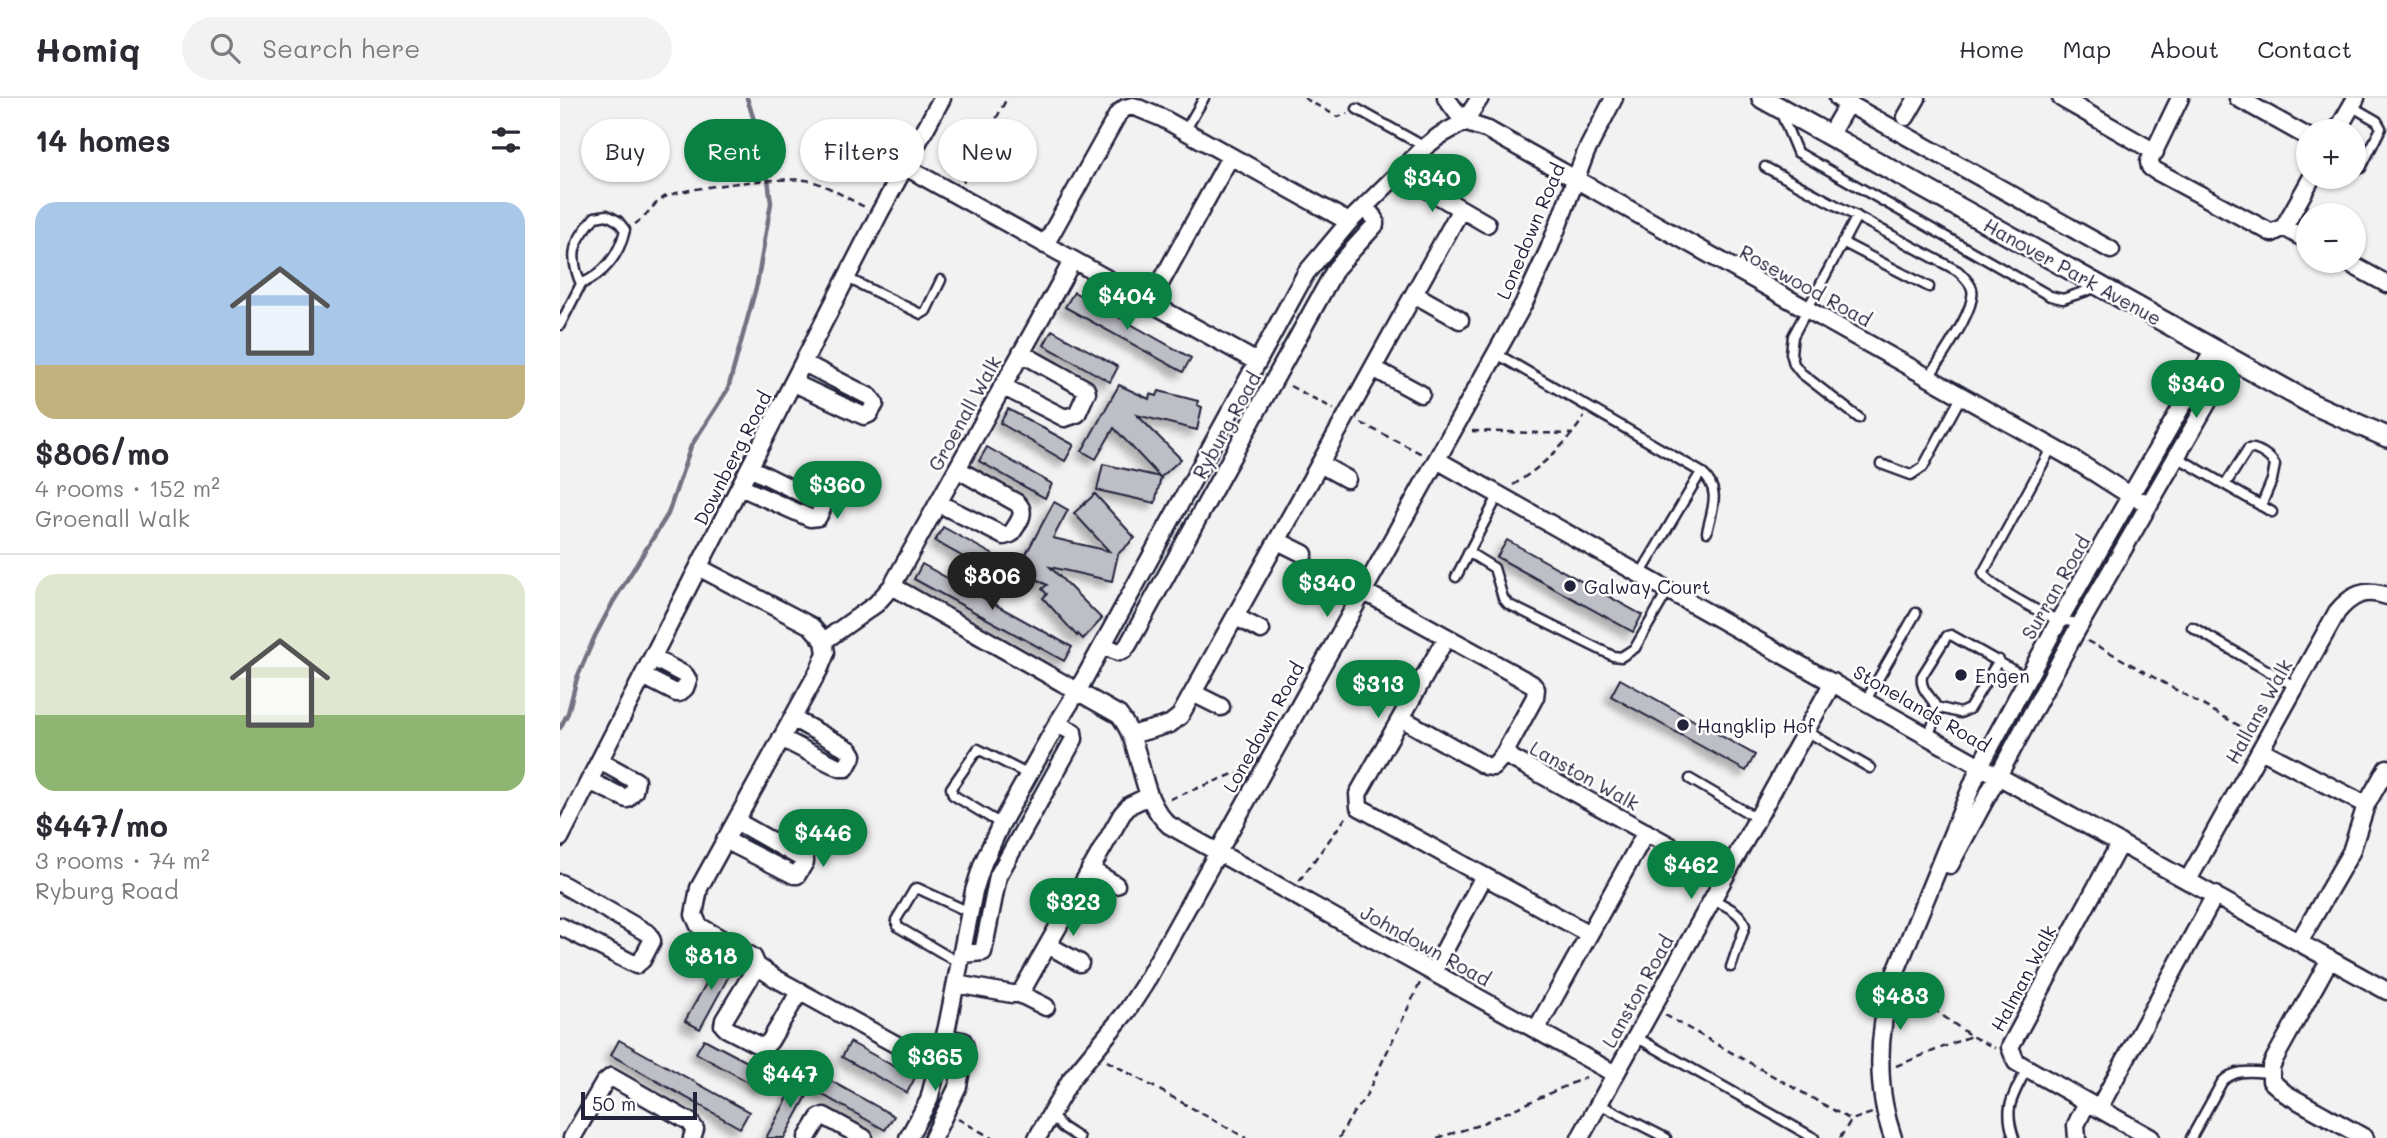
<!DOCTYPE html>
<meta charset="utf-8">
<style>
:root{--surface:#fff;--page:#f2f2f3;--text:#2b2b33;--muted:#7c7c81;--line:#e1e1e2;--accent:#0b8043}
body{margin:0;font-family:Mali,sans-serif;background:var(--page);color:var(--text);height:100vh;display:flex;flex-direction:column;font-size:26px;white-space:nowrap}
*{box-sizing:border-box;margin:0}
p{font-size:23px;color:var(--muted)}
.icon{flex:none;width:38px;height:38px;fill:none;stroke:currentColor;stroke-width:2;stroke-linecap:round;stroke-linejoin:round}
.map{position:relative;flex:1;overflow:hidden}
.side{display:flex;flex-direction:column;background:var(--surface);width:560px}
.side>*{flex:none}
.banner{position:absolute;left:21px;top:21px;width:665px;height:63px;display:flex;gap:14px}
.controls{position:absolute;left:1736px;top:21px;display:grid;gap:14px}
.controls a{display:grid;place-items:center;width:70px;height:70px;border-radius:50%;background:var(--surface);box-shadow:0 2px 5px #0004;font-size:35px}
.scale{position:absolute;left:21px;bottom:18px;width:116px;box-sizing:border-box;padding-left:7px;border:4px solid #22223b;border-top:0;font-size:19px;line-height:24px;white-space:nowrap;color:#22223b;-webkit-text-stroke:5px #fff;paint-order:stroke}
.price{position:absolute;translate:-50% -60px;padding:0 16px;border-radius:24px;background:var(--accent);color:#fff;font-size:23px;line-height:46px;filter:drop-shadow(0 2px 4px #0008)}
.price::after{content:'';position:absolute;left:50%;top:42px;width:21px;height:16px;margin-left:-10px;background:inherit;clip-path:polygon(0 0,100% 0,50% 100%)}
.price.active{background:#222;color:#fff}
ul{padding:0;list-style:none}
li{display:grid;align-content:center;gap:14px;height:371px;padding:0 35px}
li+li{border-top:2px solid var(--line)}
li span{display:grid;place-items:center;height:217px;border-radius:21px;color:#555}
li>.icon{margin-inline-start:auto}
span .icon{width:126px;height:126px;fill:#fffc;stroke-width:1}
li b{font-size:30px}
h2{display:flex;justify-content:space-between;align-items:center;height:84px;padding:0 35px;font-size:30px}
.tag{padding:0 24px;border-radius:32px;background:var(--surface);box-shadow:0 2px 5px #0004;font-size:24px;line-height:63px}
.tag.active{background:var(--accent);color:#fff}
header{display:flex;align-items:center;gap:42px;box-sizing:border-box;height:98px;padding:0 35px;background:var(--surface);border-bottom:2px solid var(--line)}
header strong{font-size:33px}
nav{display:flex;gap:38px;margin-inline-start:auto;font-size:24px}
.search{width:490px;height:63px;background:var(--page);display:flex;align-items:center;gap:18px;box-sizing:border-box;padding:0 24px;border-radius:38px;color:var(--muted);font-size:26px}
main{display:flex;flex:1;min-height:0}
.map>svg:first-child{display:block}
</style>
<header>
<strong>Homiq</strong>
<div class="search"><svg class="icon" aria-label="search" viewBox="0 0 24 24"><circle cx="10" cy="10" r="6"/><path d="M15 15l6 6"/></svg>Search here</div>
<nav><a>Home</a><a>Map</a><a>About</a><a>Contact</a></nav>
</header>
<main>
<section class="side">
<h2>14 homes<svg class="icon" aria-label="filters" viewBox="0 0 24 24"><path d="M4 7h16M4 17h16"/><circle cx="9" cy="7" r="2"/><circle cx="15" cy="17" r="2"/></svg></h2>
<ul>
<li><span style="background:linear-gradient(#a9c7e8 75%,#c2b280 0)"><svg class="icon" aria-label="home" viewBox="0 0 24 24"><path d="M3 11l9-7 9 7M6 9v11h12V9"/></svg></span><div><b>$806/mo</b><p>4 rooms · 152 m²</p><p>Groenall Walk</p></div></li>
<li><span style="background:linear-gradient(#dfe7d0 65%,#8fb573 0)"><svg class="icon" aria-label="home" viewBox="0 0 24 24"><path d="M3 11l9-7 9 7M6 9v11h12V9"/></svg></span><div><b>$447/mo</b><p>3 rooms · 74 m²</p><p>Ryburg Road</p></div></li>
</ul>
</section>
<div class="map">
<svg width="1827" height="1040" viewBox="0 0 1827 1040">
<defs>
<filter id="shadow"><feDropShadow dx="-6" dy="6" stdDeviation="3.5" flood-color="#0004"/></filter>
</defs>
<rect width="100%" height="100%" fill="#f2f2f3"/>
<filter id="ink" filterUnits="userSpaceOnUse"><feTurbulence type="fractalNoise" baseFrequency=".0143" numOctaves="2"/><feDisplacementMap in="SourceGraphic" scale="14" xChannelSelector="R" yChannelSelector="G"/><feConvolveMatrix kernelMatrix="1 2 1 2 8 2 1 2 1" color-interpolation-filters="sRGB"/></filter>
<g filter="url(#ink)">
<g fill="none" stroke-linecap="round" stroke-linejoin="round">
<!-- stream -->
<path stroke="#727282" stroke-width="4.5" d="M0 630 8 615 17 580 35 538 53 504 108 416 131 348 168 291 197 186 211 105 205 57 187 0"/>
</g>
<!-- building -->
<path fill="#bebec6" stroke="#22223b" stroke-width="2" filter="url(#shadow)" d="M514 194 631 260 623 274 505 209Z
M492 232 558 269 550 284 484 247Z
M559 287 589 301 590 296 597 298 599 293 638 303 637 307 642 309 637 332 577 317 621 361 601 379 595 405 537 392 543 366 600 379 554 330 536 361 522 353Z
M448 311 514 347 505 363 440 325Z
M427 349 492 386 485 400 419 363Z
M535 396 575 440 558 456 552 483 490 469 542 521 523 541 518 536 517 538 483 500 487 496 482 491 487 487 458 471 494 404 508 412 493 440 549 453 514 415Z
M383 429 448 465 439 479 375 443Z
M947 442 1082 517 1073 534 937 459Z
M362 466 512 549 504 563 354 481Z
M1060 581 1195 657 1186 673 1051 598Z
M162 857 176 865 140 931 125 923Z
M144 941 210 976 201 991 136 955Z
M59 942 189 1014 180 1030 51 957Z
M290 944 355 980 347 995 282 959Z
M264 979 334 1018 325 1032 256 993Z
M238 981 252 989 224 1040H206Z"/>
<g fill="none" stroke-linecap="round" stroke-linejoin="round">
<defs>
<path id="service" d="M1791 8 1817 23 1821 30 1801 70 1794 71
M797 11 865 49
M1220 13 1237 54 1490 198 1503 201 1538 189
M625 33 644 0
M1205 69 1398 173C1403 178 1410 184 1412 191 1417 211 1379 262 1368 281
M47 117 58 123 65 132C59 157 44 176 21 186 8 156 14 143 35 119Z
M1297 118 1233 238 1231 255 1234 266 1241 275 1299 320
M1282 144 1369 189
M287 180 361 216 366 213 381 182
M0 227 21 186
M935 255 1141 374C1162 392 1152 410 1147 434
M1492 349 1423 475C1429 488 1484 517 1499 522 1506 524 1514 524 1521 525
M1617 359 1712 414
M1321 366 1351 377 1363 369 1401 299
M1665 387 1688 351C1697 349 1711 359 1715 367L1712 382 1701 408
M908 454 934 470 943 500 948 506 1053 558 1061 559 1075 550 1109 491
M1081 475 1141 374
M896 479 939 396
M1632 529 1736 589
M1306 602 1356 515
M1376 609 1400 615 1409 611 1439 562
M1246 633 1310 670
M1368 638C1371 631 1375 623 1376 615 1378 601 1359 595 1362 578L1387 538 1391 537 1467 580
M1130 681 1198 721
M441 726 393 697 391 690 418 651 469 677
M1153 801C1165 808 1182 814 1185 828L1171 869
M401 866 338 829 336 822 354 792 357 790 411 815
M1076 939 1254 1040
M1039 1006 1106 1040
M490 1016 502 1029 519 1040
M1454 1040C1443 1008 1453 999 1467 970
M1631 1040 1662 984C1675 970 1693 974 1710 975"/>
<path id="minor" d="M886 0 904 24 928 32 1510 359 1571 398 1590 406
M1278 0 1551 152
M1501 0 1595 54
M1620 0 1589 64 1590 69 1596 73 1712 135 1724 129 1752 79
M1678 0 1748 39
M1346 19 1357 0
M1777 33 1796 0
M1269 38 1288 5
M344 68 697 264
M847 69 865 90 927 126
M1724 129 1748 143
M485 147 558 16 565 10 573 8 602 20 789 124
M1785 163 1827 186
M854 196 900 222
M590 204 670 59
M813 270 861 296
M234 285 304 318 309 316 315 306 310 299 244 265
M442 288 505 320 517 316 527 294 526 291 461 255
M877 362 1420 668 1827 893
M760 366 787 381
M180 389 250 420 258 419 262 411 259 404 190 370
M378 405 444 438 451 436C457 426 468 415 457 405L397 371
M718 443 744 456
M140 470 251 528 264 543 316 506 332 488 513 162
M332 488 559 617C585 649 577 699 609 727L1055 976
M803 493 972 586 976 591 975 599 944 656 933 669 926 668 841 620
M676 519 701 532
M886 540 798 696 799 709 1029 836
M264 543 266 555 259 572 139 790 134 817 139 828 193 859 197 868 215 880 377 969
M543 547 558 554 564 552 568 547 776 170 815 127V121L805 109
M83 578 116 595H119L125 590 128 582 125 577 93 560
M633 595 661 609
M571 637 610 626 620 618 901 111
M221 640 280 670H286L293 657 290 652 232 620
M1701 652 1806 707
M944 656 1165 778
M29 683 67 701 74 693 76 683 40 663
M0 740 319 116 382 0
M165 742 234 777H237L245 764V762L176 723
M1560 745 1450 949 1456 964 1591 1040
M1390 767 1514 537 1672 262
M530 771 556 787
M1628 782 1777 514C1791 497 1805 490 1827 498
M0 785 89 836 92 843 82 862 76 867 0 828
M1739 844 1791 754 1806 707 1827 670
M488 847 520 865
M403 856 423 854 438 778 514 641 513 634 497 626
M1770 861 1715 960 1711 969V983L1726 996 1805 1040
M197 868 164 922 163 927 167 931 200 948H205L210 943 240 893
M873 874 924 778
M396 886 452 896H460L486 909
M460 896 562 716 570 707 589 698
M976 932 1086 734
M1539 1010 1655 797
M12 1040 44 985 51 979 130 1024 135 1031 132 1040
M247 1040 259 1020 264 1018 304 1040
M348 1040 369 1002 387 929 414 793 423 765 441 726 497 626 517 594 746 175 789 124 865 49 879 38 904 24 920 0
M373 1040 398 988 405 949 403 943 385 940
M477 1040 511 981 567 913 584 887 964 205 989 151 1026 54 1054 0
M1020 1040 1273 584
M1333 1040C1315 989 1318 934 1332 883L1420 668 1497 526 1654 252
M1517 1040 1516 1027 1527 1004"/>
<path id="tertiary" d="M1202 0 1752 306 1827 339"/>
</defs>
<!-- service casing -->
<use href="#service" stroke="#22223b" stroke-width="13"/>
<!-- minor casing -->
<use href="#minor" stroke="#22223b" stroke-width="21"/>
<!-- tertiary casing -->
<use href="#tertiary" stroke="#22223b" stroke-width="24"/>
<!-- path -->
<path stroke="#22223b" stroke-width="2.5" stroke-dasharray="7 5" stroke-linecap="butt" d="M744 0 778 19 788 15
M403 84 447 0
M75 126C87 119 95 102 107 98 129 89 230 77 251 83 269 88 288 101 305 109
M730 288 774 311
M801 325 864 357
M912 333 1013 336
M953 387C980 370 1007 346 1024 319
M1527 543 1551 555 1692 635
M610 701 676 675 681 678
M739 783 787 718
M1344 890 1411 938 1435 950
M1105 917 1291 1022
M547 963 686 1040
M1336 968 1411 938
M398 1021 432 1040
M779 1040 793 1015 805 1000 861 883
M877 1040 916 1028 1026 979
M1280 1040 1291 1022 1312 1015"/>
<!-- service -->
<use href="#service" stroke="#fff" stroke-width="8"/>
<!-- minor -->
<use href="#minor" stroke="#fff" stroke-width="16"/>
<!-- tertiary -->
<use href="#tertiary" stroke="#fff" stroke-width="19"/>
</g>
</g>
<!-- markers -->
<g fill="#22223b" stroke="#fff" stroke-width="2.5">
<circle cx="1010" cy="488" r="7"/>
<circle cx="1401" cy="577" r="7"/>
<circle cx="1123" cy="627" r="7"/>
</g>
<g text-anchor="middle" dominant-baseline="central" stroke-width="5" stroke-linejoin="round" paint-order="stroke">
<!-- street labels -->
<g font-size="19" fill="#22223b" stroke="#fff">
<text transform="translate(970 133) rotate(-67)">Lonedown Road</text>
<text transform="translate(1513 173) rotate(29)">Hanover Park Avenue</text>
<text transform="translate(1246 187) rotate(29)">Rosewood Road</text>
<text transform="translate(404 315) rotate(-61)">Groenall Walk</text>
<text transform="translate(666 327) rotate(-61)">Ryburg Road</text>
<text transform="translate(172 360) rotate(-63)">Downberg Road</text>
<text transform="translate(1495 489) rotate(-60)">Surran Road</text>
<text transform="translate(1362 610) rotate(30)">Stonelands Road</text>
<text transform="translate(1698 613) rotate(-61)">Hallans Walk</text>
<text transform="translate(703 629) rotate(-61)">Lonedown Road</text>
<text transform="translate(1025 677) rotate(29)">Lanston Walk</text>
<text transform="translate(866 847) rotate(29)">Johndown Road</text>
<text transform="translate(1463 880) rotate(-62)">Halman Walk</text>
<text transform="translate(1077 893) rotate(-61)">Lanston Road</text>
</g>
<!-- poi labels -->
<g font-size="19" fill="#22223b" stroke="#fff" text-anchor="start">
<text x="1024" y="488">Galway Court</text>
<text x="1415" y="577">Engen</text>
<text x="1137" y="627">Hangklip Hof</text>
</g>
</g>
</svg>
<div class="controls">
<a>+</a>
<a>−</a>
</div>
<div class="scale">50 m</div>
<b class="price" style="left:872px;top:116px">$340</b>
<b class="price" style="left:567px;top:234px">$404</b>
<b class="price" style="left:1636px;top:322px">$340</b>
<b class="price" style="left:277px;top:423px">$360</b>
<b class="price active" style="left:432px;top:514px">$806</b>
<b class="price" style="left:767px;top:521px">$340</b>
<b class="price" style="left:818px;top:622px">$313</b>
<b class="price" style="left:263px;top:771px">$446</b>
<b class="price" style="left:1131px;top:803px">$462</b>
<b class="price" style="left:513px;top:840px">$323</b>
<b class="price" style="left:151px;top:894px">$818</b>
<b class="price" style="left:1340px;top:934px">$483</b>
<b class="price" style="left:375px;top:995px">$365</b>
<b class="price" style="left:230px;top:1012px">$447</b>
<div class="banner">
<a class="tag">Buy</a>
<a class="tag active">Rent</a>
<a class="tag">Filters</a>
<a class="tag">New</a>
</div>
</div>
</main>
